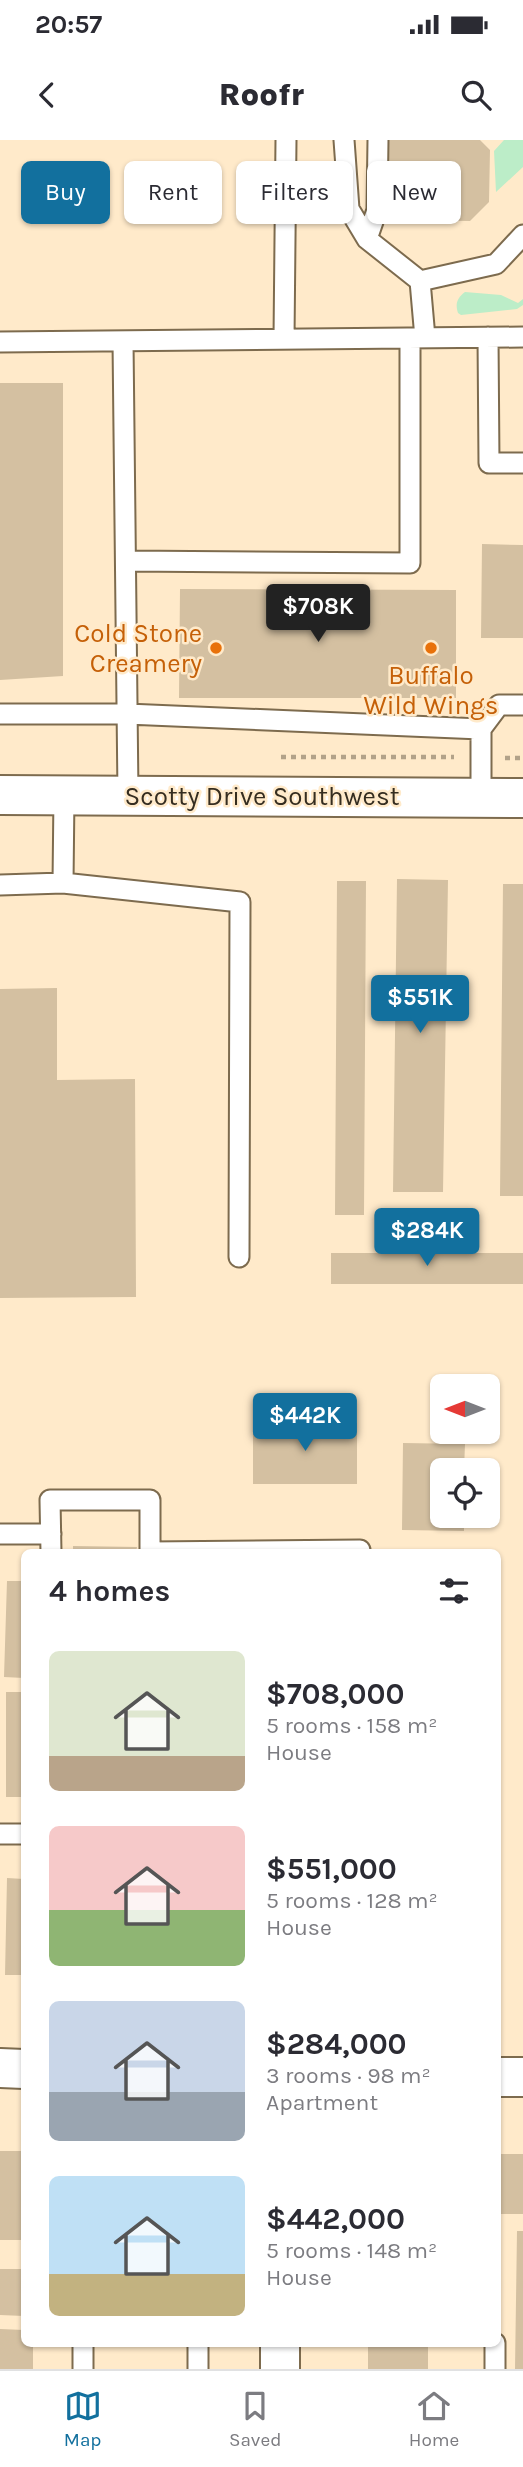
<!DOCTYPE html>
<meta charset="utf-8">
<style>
:root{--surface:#fff;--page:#f2f2f3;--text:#2b2b33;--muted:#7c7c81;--line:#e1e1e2;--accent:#12709e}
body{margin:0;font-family:Karla,sans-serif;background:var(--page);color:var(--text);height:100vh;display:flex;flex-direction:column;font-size:26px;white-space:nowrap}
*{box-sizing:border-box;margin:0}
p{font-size:23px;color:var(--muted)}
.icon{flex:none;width:38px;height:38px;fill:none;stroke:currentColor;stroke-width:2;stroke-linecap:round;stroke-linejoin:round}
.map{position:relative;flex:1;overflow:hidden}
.side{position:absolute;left:21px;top:1409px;width:480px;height:798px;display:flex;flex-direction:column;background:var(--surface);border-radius:10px;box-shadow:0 2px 5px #0004}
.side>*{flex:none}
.banner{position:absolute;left:21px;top:21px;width:481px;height:63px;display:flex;gap:14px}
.needle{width:46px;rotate:270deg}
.buttons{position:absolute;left:430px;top:1234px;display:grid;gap:14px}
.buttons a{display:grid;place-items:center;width:70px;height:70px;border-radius:10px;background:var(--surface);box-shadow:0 2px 5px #0004;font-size:35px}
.price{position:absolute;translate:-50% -60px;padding:0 16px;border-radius:7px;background:var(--accent);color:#fff;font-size:23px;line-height:46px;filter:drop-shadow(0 2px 4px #0008)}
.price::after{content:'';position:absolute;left:50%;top:42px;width:21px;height:16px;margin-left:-10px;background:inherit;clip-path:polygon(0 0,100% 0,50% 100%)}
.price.selected{background:#222;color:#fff}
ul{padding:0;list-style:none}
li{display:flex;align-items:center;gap:21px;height:175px;padding:0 28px}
li span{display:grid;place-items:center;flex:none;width:196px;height:140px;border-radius:10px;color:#555}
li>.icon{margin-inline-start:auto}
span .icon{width:84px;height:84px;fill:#fffc;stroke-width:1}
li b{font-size:30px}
h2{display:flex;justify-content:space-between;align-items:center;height:84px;padding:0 28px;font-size:30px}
.chip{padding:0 24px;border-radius:10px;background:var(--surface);box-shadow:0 2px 5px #0004;font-size:24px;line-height:63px}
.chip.selected{background:var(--accent);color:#fff}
.status{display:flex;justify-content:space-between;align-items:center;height:49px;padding:0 35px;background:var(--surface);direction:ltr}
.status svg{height:19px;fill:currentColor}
header{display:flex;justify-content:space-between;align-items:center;height:91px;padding:0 28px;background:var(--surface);font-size:32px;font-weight:800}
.dock{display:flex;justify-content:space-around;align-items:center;height:98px;border-top:2px solid var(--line);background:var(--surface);font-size:19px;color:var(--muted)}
.dock a{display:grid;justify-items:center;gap:4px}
.dock .selected{color:var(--accent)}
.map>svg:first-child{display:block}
</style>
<div class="status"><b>20:57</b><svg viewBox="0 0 49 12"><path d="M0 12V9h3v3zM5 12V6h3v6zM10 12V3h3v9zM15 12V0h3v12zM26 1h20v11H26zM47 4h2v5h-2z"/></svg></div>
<header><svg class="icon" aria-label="back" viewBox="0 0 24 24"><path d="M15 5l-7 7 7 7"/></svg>Roofr<svg class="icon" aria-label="search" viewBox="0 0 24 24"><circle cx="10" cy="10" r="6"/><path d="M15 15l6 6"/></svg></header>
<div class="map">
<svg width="523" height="2229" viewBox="0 0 523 2229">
<rect width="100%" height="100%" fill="#ffeaca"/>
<!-- green -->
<path fill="#bcedc8" d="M504 0H523V27L496 52 494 11Z
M465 152 501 155 518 163 523 159V165L517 169 461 175 458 173C455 164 457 158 465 152Z"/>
<!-- building -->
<path fill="#d4c0a1" d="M385 0H480L490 10 489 62 470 81 392 80V25L385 24Z
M0 243H63V536L0 540Z
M482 404 523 405V498H481Z
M180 449 456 450V558H179Z
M397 739 448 740 443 1052H393Z
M337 741H366L364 1075H335Z
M503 744H523V1056H500Z
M57 848V940L135 939 136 1157 0 1158V849Z
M331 1113H523V1144H331Z
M253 1283H357V1344H253Z
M403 1303 465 1304 464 1330H443V1376H464V1391L402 1390Z
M73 1406 137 1407 136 1412H73Z
M7 1441H24V1538L4 1537Z
M6 1552H24V1657H6Z
M7 1738 24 1739V1835H5Z
M0 2011H24V2100H0Z
M497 2014H523V2074H497Z
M517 2091H523V2229H515Z
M0 2129H24V2176L0 2175Z
M0 2189 24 2190V2203H33V2229H0Z
M368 2203H428V2229H368Z"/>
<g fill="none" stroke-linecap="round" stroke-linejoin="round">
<defs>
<path id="service" d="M344 0 349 69 367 99 420 141 425 198
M367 99 377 70 378 0
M420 141 496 124 523 95
M488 197 489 323H523
M284 199 286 0
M123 201 128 655
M0 202 523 197
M126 421 410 423V198
M0 574H127L481 589
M481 658V589L499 565H523
M63 743 64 655
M0 745 63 743 240 762 239 1117
M0 1394H51
M51 1412 50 1360H150V1412
M150 1412 360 1410
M0 1694H24
M83 2203V2229
M198 2229V2203
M495 2229V2203"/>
<path id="minor" d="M0 655 523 658
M0 1928 24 1929
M497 1937H523
M280 2229V2203"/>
</defs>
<!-- service casing -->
<use href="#service" stroke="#7d6b4e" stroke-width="23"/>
<!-- minor casing -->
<use href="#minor" stroke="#7d6b4e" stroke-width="42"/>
<!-- path -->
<path stroke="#b2a289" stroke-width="4.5" stroke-dasharray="5 5" stroke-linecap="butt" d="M281 617H454
M505 618H523"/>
<!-- service -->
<use href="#service" stroke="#fff" stroke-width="19"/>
<!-- minor -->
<use href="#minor" stroke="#fff" stroke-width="38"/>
</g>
<!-- markers -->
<g fill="#e8710a" stroke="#ffeaca" stroke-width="2.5">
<circle cx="216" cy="508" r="7"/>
<circle cx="431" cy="508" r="7"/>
</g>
<g text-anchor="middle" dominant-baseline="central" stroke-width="5" stroke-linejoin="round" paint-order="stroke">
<!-- food labels -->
<g font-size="26" fill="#c56008" stroke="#ffeaca" text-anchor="end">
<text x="202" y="493">Cold Stone<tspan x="202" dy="30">Creamery</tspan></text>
<text x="431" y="535" text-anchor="middle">Buffalo<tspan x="431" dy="30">Wild Wings</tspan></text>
</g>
<!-- street labels -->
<g font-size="26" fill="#352d20" stroke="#ffeaca">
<text x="262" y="656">Scotty Drive Southwest</text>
</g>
</g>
</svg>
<div class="buttons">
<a><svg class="needle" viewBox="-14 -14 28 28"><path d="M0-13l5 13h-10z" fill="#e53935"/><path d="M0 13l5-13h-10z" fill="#7c7c81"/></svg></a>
<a><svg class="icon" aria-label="locate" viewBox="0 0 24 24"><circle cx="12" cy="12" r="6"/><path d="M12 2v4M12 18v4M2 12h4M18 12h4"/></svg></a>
</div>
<b class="price selected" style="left:318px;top:504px">$708K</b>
<b class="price" style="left:420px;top:895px">$551K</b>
<b class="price" style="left:427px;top:1128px">$284K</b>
<b class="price" style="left:305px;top:1313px">$442K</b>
<div class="banner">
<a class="chip selected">Buy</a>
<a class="chip">Rent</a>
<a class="chip">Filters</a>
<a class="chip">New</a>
</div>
<section class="side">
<h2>4 homes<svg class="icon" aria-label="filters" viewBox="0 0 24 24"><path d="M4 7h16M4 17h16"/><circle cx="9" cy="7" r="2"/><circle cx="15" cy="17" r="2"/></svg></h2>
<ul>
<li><span style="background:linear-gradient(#dfe7d0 75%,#b9a48a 0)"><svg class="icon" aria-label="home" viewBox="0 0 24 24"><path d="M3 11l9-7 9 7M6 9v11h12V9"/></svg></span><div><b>$708,000</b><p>5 rooms · 158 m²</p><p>House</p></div></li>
<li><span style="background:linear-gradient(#f6c9c9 60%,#8fb573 0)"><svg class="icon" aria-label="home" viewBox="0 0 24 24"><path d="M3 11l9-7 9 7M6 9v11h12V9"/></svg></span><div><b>$551,000</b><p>5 rooms · 128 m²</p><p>House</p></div></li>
<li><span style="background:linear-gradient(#c9d6e8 65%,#9aa5b1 0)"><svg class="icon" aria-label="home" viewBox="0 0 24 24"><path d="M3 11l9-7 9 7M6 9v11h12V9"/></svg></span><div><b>$284,000</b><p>3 rooms · 98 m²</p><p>Apartment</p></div></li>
<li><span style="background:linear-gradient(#bfe0f5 70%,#c2b280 0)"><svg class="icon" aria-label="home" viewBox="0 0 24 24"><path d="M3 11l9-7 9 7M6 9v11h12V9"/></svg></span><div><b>$442,000</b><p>5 rooms · 148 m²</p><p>House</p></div></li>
</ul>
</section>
</div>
<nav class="dock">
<a class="selected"><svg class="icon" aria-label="map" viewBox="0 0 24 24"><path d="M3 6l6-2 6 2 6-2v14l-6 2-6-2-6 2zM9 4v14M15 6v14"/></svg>Map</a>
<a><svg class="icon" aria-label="saved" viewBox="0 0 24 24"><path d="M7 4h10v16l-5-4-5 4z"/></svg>Saved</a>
<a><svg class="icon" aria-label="home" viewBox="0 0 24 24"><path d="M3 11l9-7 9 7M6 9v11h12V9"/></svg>Home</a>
</nav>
